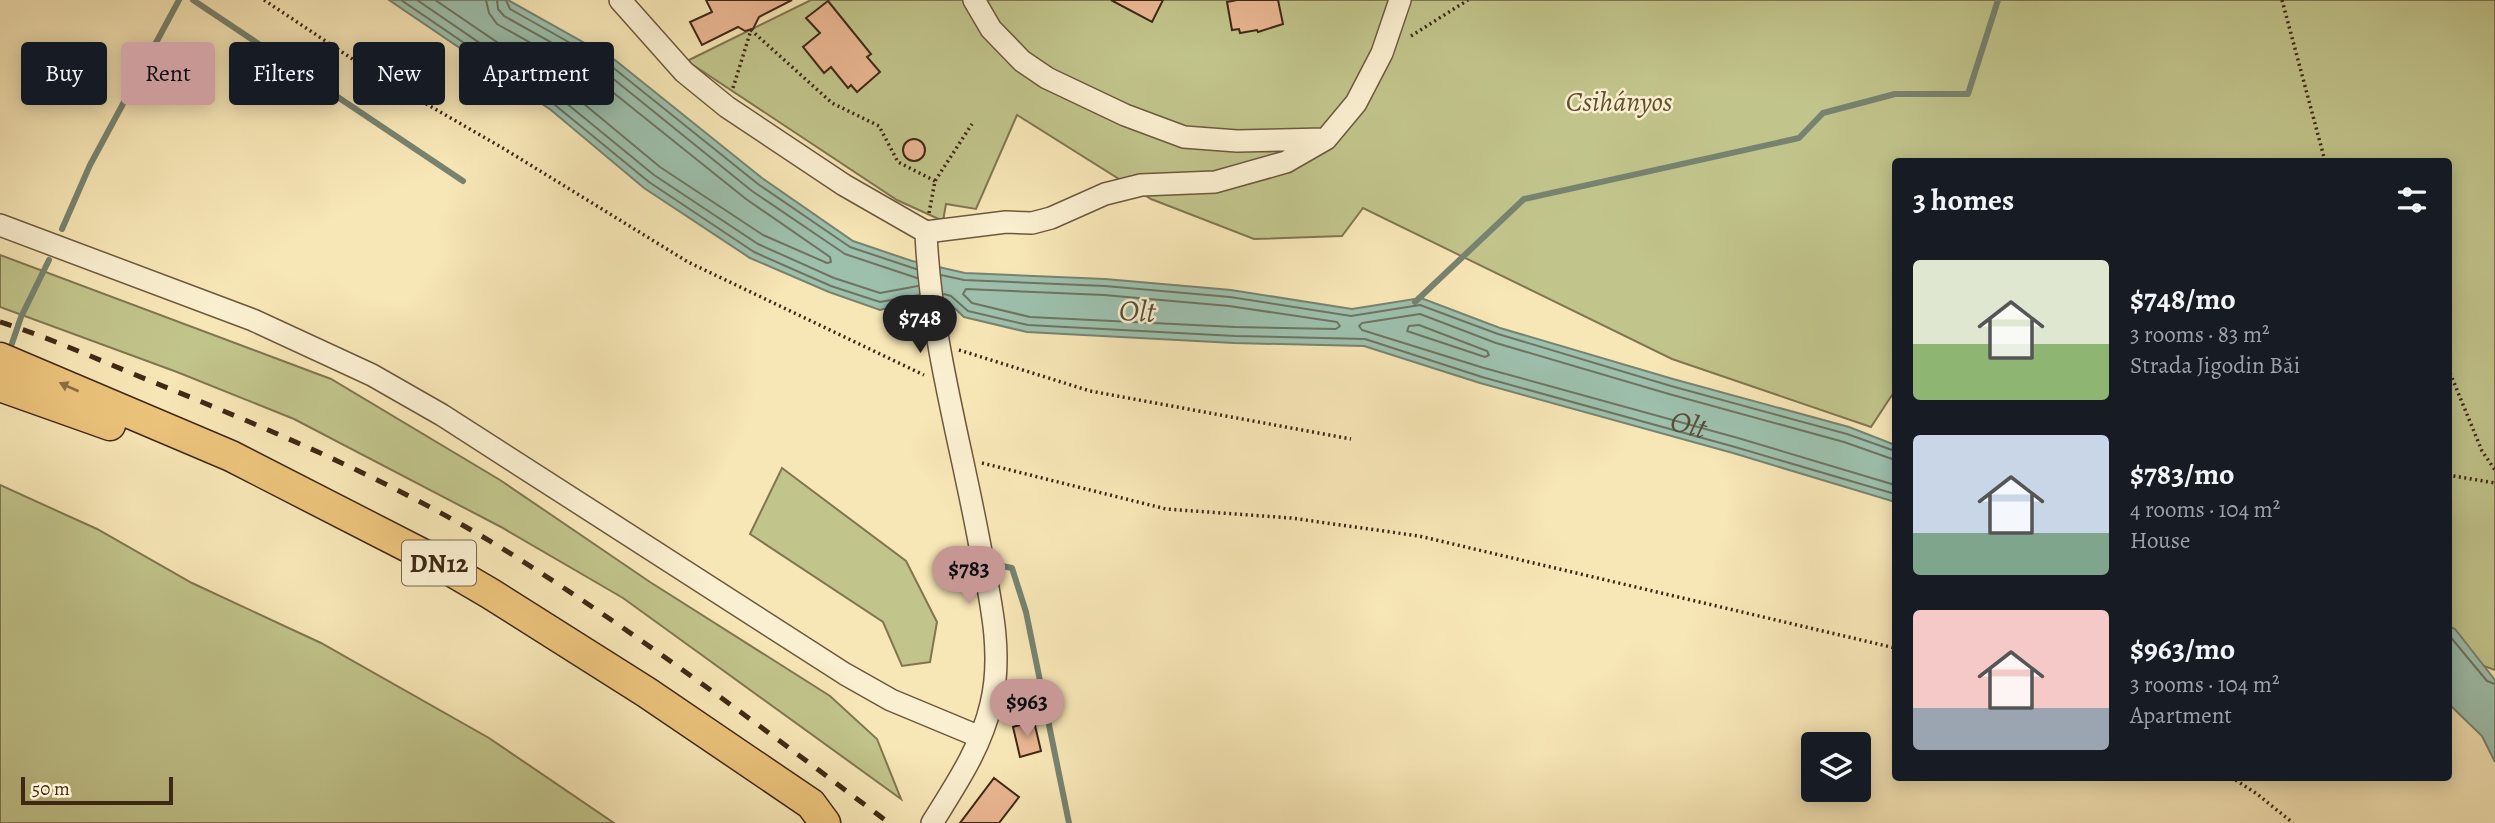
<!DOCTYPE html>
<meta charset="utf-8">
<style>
:root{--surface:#171b24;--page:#242831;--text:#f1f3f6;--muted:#9ea1a6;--accent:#c59692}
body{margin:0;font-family:Alegreya,serif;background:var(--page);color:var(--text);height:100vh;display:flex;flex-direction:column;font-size:26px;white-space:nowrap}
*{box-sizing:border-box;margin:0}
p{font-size:23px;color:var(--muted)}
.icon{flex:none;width:38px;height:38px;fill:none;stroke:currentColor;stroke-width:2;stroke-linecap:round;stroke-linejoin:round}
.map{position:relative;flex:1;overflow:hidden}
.side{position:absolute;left:1892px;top:158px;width:560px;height:623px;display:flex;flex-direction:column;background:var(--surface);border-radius:7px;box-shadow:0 4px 18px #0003}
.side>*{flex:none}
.top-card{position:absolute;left:21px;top:42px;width:665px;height:63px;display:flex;gap:14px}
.controls{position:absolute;left:1801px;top:732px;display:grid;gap:14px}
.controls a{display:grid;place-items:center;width:70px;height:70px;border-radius:7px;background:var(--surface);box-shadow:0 4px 18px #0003;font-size:35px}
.scale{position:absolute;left:21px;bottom:18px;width:152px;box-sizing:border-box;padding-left:7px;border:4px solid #3f2815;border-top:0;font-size:19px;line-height:24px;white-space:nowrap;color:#3f2815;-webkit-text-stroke:5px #faefd0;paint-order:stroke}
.price{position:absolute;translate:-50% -60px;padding:0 16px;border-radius:24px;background:var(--accent);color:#111;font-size:23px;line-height:46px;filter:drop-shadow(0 2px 4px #0008)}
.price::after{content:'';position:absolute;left:50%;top:42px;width:21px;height:16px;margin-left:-10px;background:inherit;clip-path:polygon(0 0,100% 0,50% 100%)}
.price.on{background:#222;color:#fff}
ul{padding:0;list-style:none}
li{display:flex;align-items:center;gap:21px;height:175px;padding:0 21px}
li span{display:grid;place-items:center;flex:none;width:196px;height:140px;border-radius:7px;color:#555}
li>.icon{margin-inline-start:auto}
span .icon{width:84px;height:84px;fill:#fffc;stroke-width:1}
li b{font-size:30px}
h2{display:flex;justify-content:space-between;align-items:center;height:84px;padding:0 21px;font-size:30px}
.pill{padding:0 24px;border-radius:7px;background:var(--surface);box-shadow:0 4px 18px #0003;font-size:24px;line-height:63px}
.pill.on{background:var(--accent);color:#111}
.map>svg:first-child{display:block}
</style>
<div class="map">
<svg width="2495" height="823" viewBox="0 0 2495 823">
<rect width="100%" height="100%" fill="#f7e6b6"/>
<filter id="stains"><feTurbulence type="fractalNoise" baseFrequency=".00286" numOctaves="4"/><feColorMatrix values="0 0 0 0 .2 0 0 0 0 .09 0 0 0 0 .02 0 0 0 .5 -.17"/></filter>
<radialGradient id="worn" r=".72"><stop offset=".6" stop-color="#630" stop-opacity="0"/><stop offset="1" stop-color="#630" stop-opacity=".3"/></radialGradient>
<!-- green -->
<path fill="#c1c48b" stroke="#807650" stroke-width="2" d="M811 0H2495V670L2448 653V161H1895V404L1892 395 1871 427 1672 359 1363 208 1342 236 1254 239 1151 199 1017 115 976 209 946 204 943 221 897 200 687 61Z
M0 255 331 379 500 480 650 582 830 696 877 739 901 799 623 598 501 527 294 419 177 372 0 307Z
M782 468 906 561 937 622 930 662 902 666 883 622 750 534Z
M0 485 97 529 192 583 321 643 489 738 614 823H0Z"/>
<!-- water -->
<path fill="#9dc0ad" stroke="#778370" stroke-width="2" d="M389 0H508L615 60 762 178 853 241 912 261 965 273 1105 279 1231 290 1352 309 1421 298 1500 328 1673 379 1849 427 1895 445V502L1733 453 1480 383 1364 346 1234 343 1027 332 964 317 947 301 913 302 880 310 829 292 750 258 644 188 551 110Z
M2448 626 2455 629 2495 680V762L2482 736 2448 703Z"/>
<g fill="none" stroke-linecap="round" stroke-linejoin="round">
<!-- shore -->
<g stroke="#6e7461" stroke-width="2">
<path d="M401 0 555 105 649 182 754 252 831 286 880 302 919 295"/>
<path d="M417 0 560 98 654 175 758 244 834 278 880 293 918 286"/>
<path d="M435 0 566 89 660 167 763 235 827 263 831 262 830 257 746 199 600 82 497 24 489 13 486 0"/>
<path d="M497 0 498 9 504 16 606 73 752 191 845 254 917 278"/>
<path d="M506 0 510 9 611 66 758 184 850 247 916 269"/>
<path d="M941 275 964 280 1105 286 1230 297 1351 316 1420 305 1498 334 1671 386 1847 434 1895 451"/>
<path d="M966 289 1104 295 1229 306 1337 322 1340 326 1336 329 1235 327 1030 317 972 303 963 294Z"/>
<path d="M944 294 951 296 968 311 1028 325 1235 336 1365 339 1482 377 1735 447 1895 494"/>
<path d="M1419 325 1487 351 1489 355 1485 357 1407 331 1409 326Z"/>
<path id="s1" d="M1895 460 1844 442 1669 394 1496 343 1420 314 1362 323 1359 326 1362 330 1484 368 1738 438 1895 485"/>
<path d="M2448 634 2487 681 2495 684"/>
</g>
<!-- stream -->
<path stroke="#778370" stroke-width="6" d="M193 0 463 181
M62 229 90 165 179 0
M1415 302 1524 199 1799 138 1823 113 1895 94H1968L1998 0
M9 352 21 317 49 260
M954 555 971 559
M1002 566 1012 568 1026 612 1069 823"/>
</g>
<!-- building -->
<path fill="#eab793" stroke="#3f2815" stroke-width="2" d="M706 0H792L759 17 753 29 745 31 738 27 702 45 690 22 712 12Z
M1111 0H1163L1152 22Z
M1237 0H1278L1283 24 1258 32 1257 30 1240 33 1239 29 1232 30 1227 2Z
M828 1 871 54 867 57 880 72 857 92 851 85 848 88 831 67 824 73 803 47 820 33 806 18Z
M903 150a11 11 0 1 1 22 0a11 11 0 1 1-22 0Z
M1034 721 1041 751 1020 757 1013 727Z
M994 778 1019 797 999 823H960Z"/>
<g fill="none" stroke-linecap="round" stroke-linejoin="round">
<defs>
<path id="minor" d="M620 0 684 72 727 107 844 185 926 232C930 336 960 439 979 541 989 594 1004 651 991 704 981 748 955 786 932 823
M974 0 991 29 1022 61 1047 78 1125 115 1184 137 1237 141 1324 139
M0 225 253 320 372 375 442 415 845 674 891 700 980 737
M926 232 1006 222 1032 223 1051 218 1105 194 1141 185 1215 182 1286 162 1326 139 1356 103 1382 53 1400 0"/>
<path id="highway" d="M0 358 231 456 428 557 491 594 646 692 811 804 825 823
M0 386 110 425"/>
</defs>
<!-- minor casing -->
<use href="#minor" stroke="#6d583d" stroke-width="24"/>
<!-- highway casing -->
<use href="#highway" stroke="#3f2815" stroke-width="33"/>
<!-- path -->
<path stroke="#3f2815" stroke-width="3.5" stroke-dasharray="2 3.5" stroke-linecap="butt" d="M264 0 378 76 506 150 688 262 924 375
M2282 0 2325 161
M1411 36 1468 0
M733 88 751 30 832 103 879 126 898 162 935 181
M929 213 935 181 972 124
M959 350 1090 391 1351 439
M2448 368 2482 451 2495 470
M982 463 1166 509 1291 518 1419 536 1895 648
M2448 475 2495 483
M2231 777 2257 794 2293 823"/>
<!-- minor -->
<use href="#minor" stroke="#faefd0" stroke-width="21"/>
<!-- highway -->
<use href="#highway" stroke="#ecc37b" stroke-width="30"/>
<!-- rail -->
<path stroke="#3f2815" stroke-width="5" stroke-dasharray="12 12" stroke-linecap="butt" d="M0 322C54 339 105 363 158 384 281 434 406 487 519 559 647 640 768 732 889 823"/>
</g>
<!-- one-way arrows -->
<defs><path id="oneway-solid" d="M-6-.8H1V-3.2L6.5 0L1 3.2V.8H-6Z" transform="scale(1.75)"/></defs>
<use fill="#8d6e43" href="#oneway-solid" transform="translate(69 387) rotate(-156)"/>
<g text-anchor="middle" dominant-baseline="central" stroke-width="5" stroke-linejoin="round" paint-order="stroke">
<!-- shield labels -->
<rect fill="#faefd0" stroke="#77644d" stroke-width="2" x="402" y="540.5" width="74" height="45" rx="5"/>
<g font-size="26" font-weight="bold" fill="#3f2815">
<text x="439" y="563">DN12</text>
</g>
<!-- park labels -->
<g font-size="28" font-style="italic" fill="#604f32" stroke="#faefd0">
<text x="1619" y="102">Csihányos</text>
</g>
<!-- water labels -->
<g font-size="30" font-style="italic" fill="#564e3b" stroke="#faefd0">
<text transform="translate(1137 311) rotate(3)">Olt</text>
<text stroke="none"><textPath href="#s1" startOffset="905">Olt</textPath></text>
</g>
</g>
<rect width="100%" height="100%" filter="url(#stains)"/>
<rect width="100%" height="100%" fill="url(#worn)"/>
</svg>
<div class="controls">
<a><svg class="icon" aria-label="layers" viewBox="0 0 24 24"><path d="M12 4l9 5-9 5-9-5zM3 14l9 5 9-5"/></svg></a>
</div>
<div class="scale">50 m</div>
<b class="price on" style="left:920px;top:355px">$748</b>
<b class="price" style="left:969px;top:606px">$783</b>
<b class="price" style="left:1027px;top:739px">$963</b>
<div class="top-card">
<a class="pill">Buy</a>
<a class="pill on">Rent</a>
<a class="pill">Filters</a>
<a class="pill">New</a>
<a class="pill">Apartment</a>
</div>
<section class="side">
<h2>3 homes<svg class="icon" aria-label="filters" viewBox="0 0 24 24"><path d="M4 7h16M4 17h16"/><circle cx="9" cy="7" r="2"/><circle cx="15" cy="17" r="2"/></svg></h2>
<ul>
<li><span style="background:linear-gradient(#dfe7d0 60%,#8fb573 0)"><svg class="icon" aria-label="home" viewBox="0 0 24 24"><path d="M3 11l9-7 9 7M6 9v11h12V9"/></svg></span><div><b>$748/mo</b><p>3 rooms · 83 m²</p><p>Strada Jigodin Băi</p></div></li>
<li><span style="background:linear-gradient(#c9d6e8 70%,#7fa58c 0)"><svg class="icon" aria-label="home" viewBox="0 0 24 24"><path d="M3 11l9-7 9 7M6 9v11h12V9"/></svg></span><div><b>$783/mo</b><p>4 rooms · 104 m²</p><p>House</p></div></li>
<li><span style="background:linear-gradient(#f6c9c9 70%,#9aa5b1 0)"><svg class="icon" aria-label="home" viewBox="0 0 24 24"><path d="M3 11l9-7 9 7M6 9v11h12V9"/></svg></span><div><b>$963/mo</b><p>3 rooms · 104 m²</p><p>Apartment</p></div></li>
</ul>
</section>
</div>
